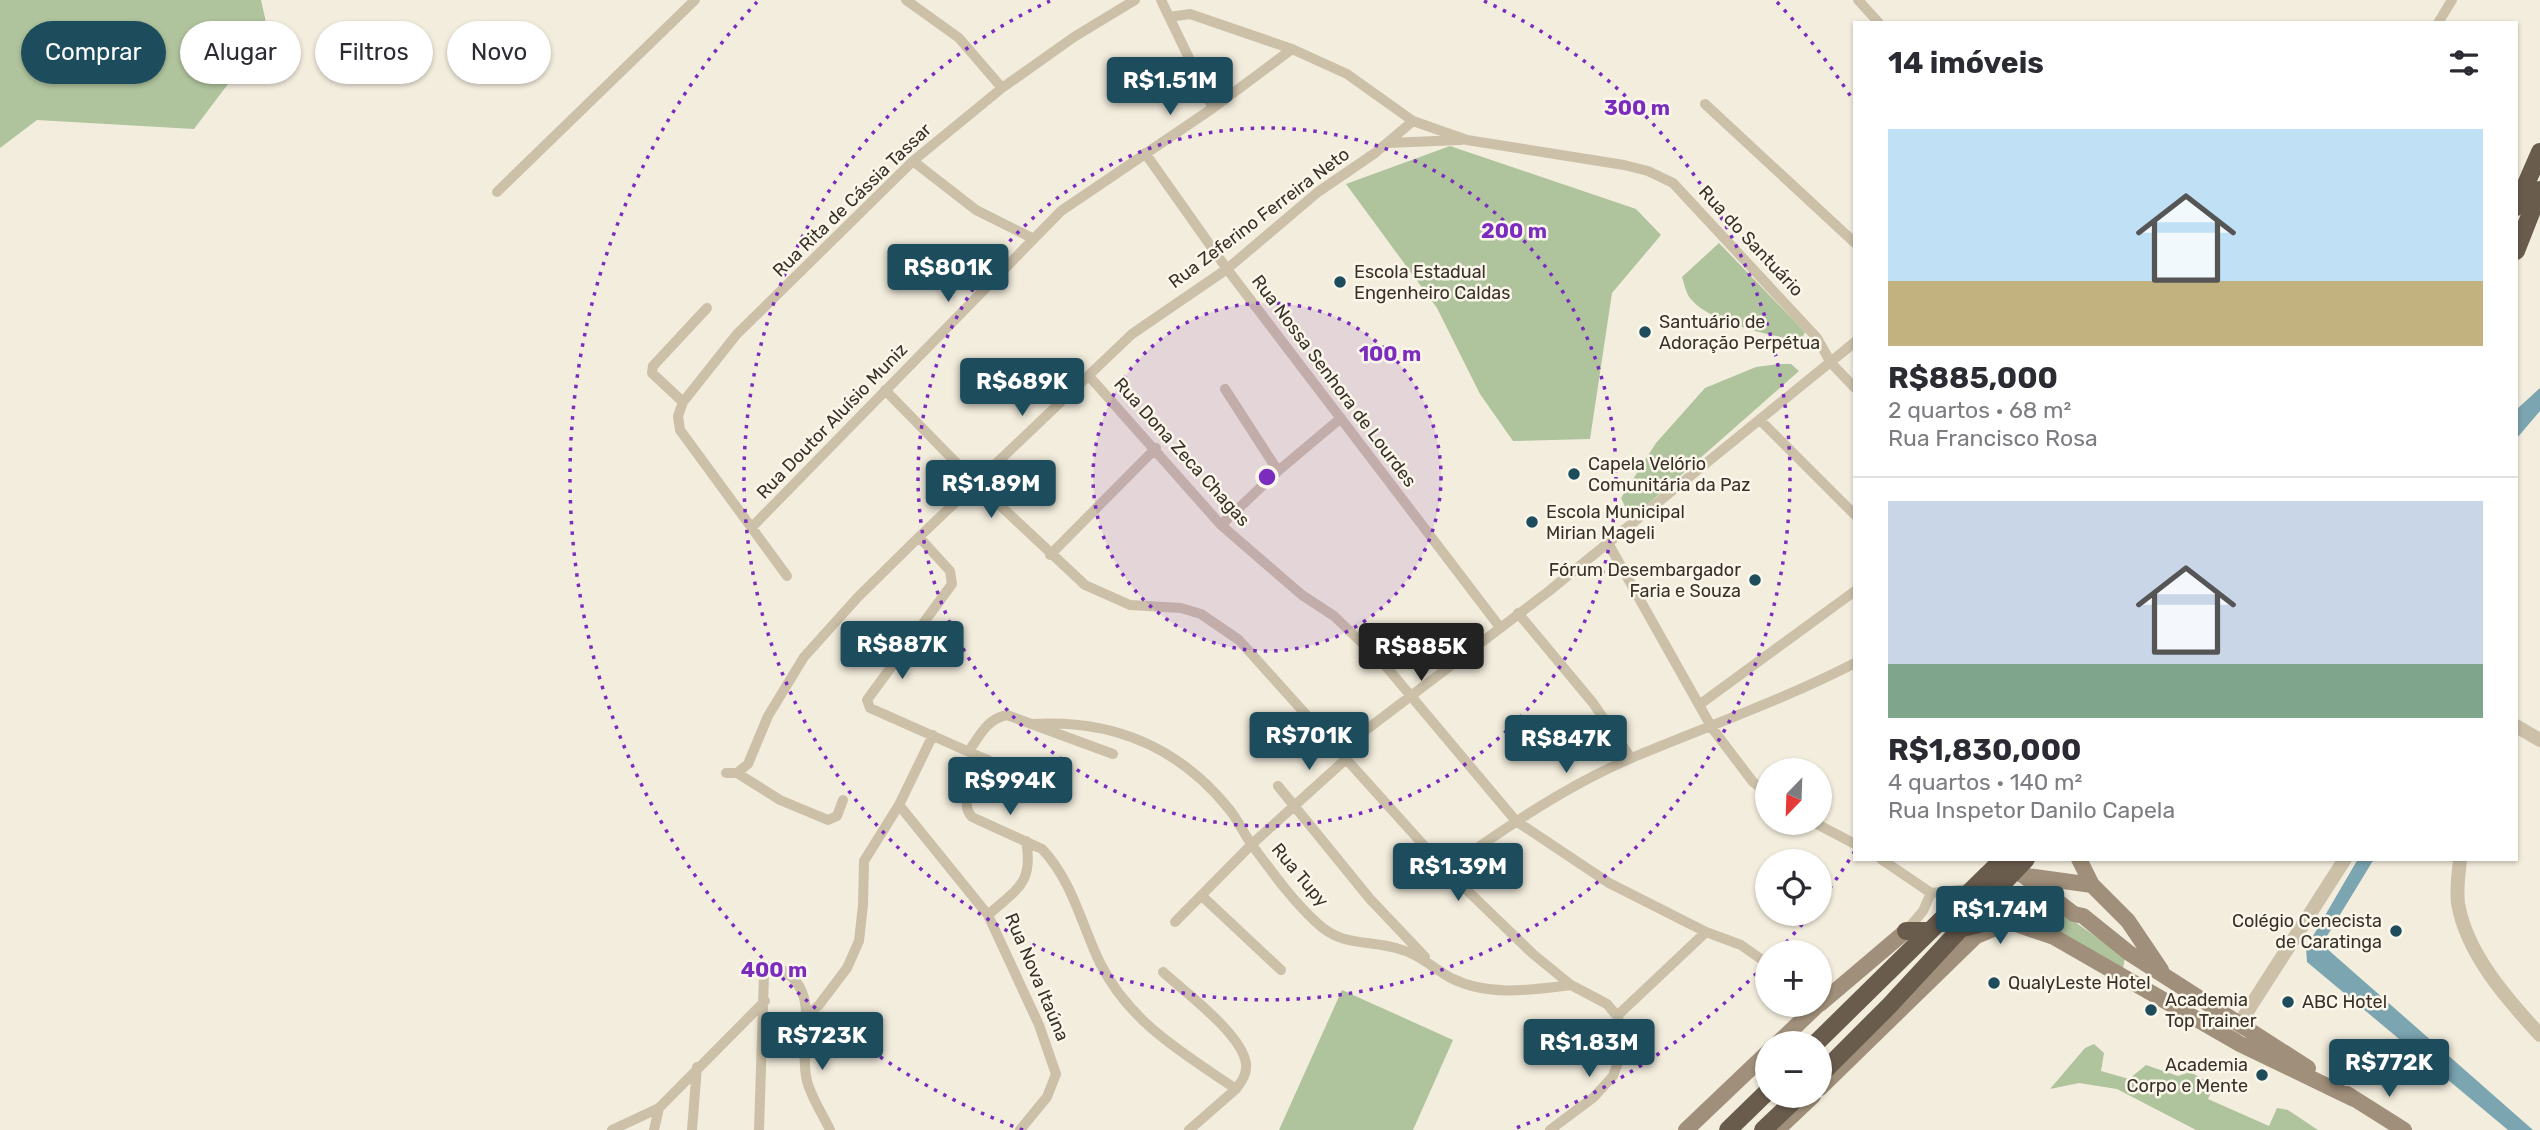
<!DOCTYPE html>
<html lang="pt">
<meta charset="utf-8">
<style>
:root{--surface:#fff;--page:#f2f2f3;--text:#2b2b33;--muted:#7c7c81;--line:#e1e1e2;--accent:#1d4c5c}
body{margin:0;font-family:Rubik,sans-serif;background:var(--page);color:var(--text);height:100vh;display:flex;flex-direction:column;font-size:26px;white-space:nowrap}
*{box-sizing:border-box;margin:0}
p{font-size:23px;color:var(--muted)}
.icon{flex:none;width:38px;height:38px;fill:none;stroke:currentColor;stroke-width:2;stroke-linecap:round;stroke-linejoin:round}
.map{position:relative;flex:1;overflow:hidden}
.drawer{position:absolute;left:1853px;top:21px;width:665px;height:840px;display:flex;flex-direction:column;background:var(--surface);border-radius:0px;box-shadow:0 2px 5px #0004}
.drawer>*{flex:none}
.hud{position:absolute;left:21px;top:21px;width:665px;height:63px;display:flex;gap:14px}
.needle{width:46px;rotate:203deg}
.buttons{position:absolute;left:1755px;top:758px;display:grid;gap:14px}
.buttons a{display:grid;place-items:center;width:77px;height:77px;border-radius:50%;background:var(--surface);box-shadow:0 2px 5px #0004;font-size:35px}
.price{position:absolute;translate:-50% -60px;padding:0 16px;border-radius:7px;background:var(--accent);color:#fff;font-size:23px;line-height:46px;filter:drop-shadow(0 2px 4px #0008)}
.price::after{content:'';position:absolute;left:50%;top:42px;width:21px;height:16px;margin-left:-10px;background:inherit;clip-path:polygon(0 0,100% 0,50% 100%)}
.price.selected{background:#222;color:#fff}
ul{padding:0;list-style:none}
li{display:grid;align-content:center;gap:14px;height:371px;padding:0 35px}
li+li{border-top:2px solid var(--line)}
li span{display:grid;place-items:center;height:217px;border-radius:0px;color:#555}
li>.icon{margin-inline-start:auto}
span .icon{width:126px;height:126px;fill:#fffc;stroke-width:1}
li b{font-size:30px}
h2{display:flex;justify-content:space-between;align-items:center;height:84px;padding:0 35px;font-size:30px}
.pill{padding:0 24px;border-radius:32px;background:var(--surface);box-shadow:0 2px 5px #0004;font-size:24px;line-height:63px}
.pill.selected{background:var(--accent);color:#fff}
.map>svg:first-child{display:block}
</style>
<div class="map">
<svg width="2540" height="1130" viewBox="0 0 2540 1130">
<rect width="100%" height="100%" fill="#f3eddd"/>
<!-- green -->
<path fill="#afc39d" d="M0 0H261L268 31 194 129 37 120 0 148Z
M1450 146 1636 209 1661 235 1612 293 1590 439 1513 441 1480 394 1437 308 1346 184Z
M1719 243 1805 332 1801 340C1772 337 1708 322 1690 298 1686 293 1684 283 1682 277Z
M1779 364H1791L1799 371 1631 519 1621 498 1656 443 1705 388 1756 367Z
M2029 890 2125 957 2123 969 2012 904Z
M1342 990 1453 1040 1413 1130H1279Z
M2094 1044 2104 1053 2101 1071 2129 1079 2146 1065 2178 1076 2190 1072 2214 1085 2208 1099 2269 1126 2277 1108 2288 1110 2318 1130H2196L2117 1089 2079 1083 2050 1089 2085 1048Z"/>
<!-- water -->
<path fill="#7ba5b1" d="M2540 388V411L2517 438V409Z
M2358 859H2374L2327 936 2325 947 2533 1130H2508L2307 962 2306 948Z"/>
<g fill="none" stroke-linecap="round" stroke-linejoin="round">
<!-- minor -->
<path stroke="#ccc0a9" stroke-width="10" d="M906 0 959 38 1002 88
M1161 0 1213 108
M1858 0 1879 23
M1169 17 1190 14 1292 49 1347 74 1413 121 1467 140 1624 165 1648 171 1673 183 1817 338 1831 363 1855 388
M2438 23 2452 0
M1705 104 1855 243
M1387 143 1461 140
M1145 153 1227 269 1499 626
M913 161 976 210 1032 238
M497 192 695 0
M1089 376 1221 525 1302 595 1334 616 1384 664 1516 821 1609 883 1706 932 1741 945 1768 964
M1225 389 1278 471
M885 390 976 483 1085 585 1130 605 1181 608 1201 614 1239 640 1446 870 1533 954 1571 985 1607 1004 1617 1016 1623 1031 1624 1046 1613 1076 1594 1097 1550 1130
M683 402 652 373 653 366 707 308
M1760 420 1855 515
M1221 525 1278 471 1341 418
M753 526 1061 211 1213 108 1292 49
M919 537 950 571 952 584 867 700 870 708 1028 778
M1608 543 1712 728 1753 782 1768 793
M1050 555 1156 448
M787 576 680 430 678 416 683 402 737 334 913 161 1002 88 1074 37 1135 0
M1518 613 1593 703 1631 758
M1699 705 1855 591
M1033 724C1112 719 1179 747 1229 809 1238 820 1244 834 1252 845 1272 872 1292 900 1317 923 1341 946 1366 940 1396 948 1423 955 1430 967 1451 978 1488 997 1532 990 1571 985
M969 751C980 735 987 719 1007 715L1113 754
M1337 752 1549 591 1855 342
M986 759C978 775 957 802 972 817L1042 849C1072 880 1082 926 1100 963 1130 1023 1183 1053 1236 1089L1189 1130
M726 773H737L748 764 768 716 804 657 858 597 919 537 1132 334 1227 269 1318 192 1375 153 1413 121
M737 773 780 800 828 820 837 816 843 800
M1278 786 1370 899 1425 957
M899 805 988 915
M1813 822 1855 844
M1881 859 1931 893 1969 889
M1446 870C1505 828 1567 785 1634 757 1708 726 1783 700 1855 663
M1202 896 1281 970
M1175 922 1252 844 1345 760
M1906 931 1923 911 1931 893
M1163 972C1185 992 1243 1035 1246 1064 1247 1074 1242 1081 1236 1089
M806 1016 819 1005 847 968 859 941 863 905 864 861 899 805 933 735
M1617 1016 1706 932
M612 1130 659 1108 765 1001
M654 1130 659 1108
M692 1130 697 1067
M759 1130 764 974 774 966C826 987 797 1040 807 1081 811 1097 823 1115 830 1130
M1020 1130 1047 1097 1056 1074 1039 1025 988 915C1017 889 1034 883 1026 841"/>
<!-- tertiary -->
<path stroke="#ccc0a9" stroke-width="14" d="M2516 726 2540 740
M2460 859C2459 873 2456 888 2458 903 2466 953 2507 999 2540 1035
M2234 1032 2345 859"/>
<!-- secondary -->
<path stroke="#a08f7a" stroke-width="16" d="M2079 859 2092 885
M2004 865 2024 876 2074 914 2083 916 2129 953 2308 1068
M2027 876 2092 885 2128 921 2161 970
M1820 1004 1906 931
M1778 1043 1819 1004
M1820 1088 1976 936 2010 922 2054 937 2240 1044 2354 1099
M2347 1094 2404 1130
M1686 1130 1768 1052
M1777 1130 1813 1096"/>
<!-- trunk -->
<path stroke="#6a5c4d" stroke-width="18" d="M2516 207 2540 152
M2516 251 2540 190
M1958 929 1987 922H2010
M1906 931H1928
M1816 1043 1987 875
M1820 1075 1889 1006 2004 882
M1728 1130 1768 1091
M1763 1130 1799 1096"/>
<!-- trunk-bridge -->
<path stroke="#6a5c4d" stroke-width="18" d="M1987 875 2003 859
M2004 882 2026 859"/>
</g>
<!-- distance rings -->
<circle cx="1267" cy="477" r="174" fill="#7b2cbf" fill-opacity=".12"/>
<g fill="none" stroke="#7b2cbf" stroke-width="3.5" stroke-dasharray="3.5 7">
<circle cx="1267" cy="477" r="174"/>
<circle cx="1267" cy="477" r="349"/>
<path d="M1484 1A523 523 0 1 1 1050 1"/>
<path d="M1855 851A697 697 0 0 1 1824 896M1809 916A697 697 0 0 1 1781 948M1764 966A697 697 0 0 1 1511 1130M1023 1130A697 697 0 0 1 757 2M1777 2A697 697 0 0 1 1855 103"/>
</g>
<!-- markers -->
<g fill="#1d4c5c" stroke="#faf6ea" stroke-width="2.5">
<circle cx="1340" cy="282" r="7"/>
<circle cx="1645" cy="332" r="7"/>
<circle cx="1574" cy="474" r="7"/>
<circle cx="1532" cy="522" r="7"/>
<circle cx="1755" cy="580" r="7"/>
<circle cx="2396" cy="931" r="7"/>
<circle cx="1994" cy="983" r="7"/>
<circle cx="2288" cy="1002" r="7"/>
<circle cx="2151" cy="1010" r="7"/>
<circle cx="2262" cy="1075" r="7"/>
</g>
<g text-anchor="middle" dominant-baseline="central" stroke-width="5" stroke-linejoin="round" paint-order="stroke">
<!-- street labels -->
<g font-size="18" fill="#393129" stroke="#faf6ea">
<text transform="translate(852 200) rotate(-44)">Rua Rita de Cássia Tassar</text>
<text transform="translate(1259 218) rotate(-37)">Rua Zeferino Ferreira Neto</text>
<text transform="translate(1751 241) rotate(47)">Rua do Santuário</text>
<text transform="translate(1334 381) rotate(53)">Rua Nossa Senhora de Lourdes</text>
<text transform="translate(832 421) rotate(-46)">Rua Doutor Aluísio Muniz</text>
<text transform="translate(1182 452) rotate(48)">Rua Dona Zeca Chagas</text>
<text transform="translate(1300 875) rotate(50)">Rua Tupy</text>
<text transform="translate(1037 977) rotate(67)">Rua Nova Itaúna</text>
</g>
<!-- poi labels -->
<g font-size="18" fill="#393129" stroke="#faf6ea" text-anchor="start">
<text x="1354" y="272">Escola Estadual<tspan x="1354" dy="21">Engenheiro Caldas</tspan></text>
<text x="1659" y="322">Santuário de<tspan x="1659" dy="21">Adoração Perpétua</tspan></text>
<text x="1588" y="464">Capela Velório<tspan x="1588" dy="21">Comunitária da Paz</tspan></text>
<text x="1546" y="512">Escola Municipal<tspan x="1546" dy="21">Mirian Mageli</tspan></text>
<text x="1741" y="570" text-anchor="end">Fórum Desembargador<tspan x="1741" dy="21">Faria e Souza</tspan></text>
<text x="2382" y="921" text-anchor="end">Colégio Cenecista<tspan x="2382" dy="21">de Caratinga</tspan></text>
<text x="2008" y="983">QualyLeste Hotel</text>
<text x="2165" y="1000">Academia<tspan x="2165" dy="21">Top Trainer</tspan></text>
<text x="2302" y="1002">ABC Hotel</text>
<text x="2248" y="1065" text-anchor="end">Academia<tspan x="2248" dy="21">Corpo e Mente</tspan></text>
</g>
</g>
<circle cx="1267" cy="477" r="10" fill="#7b2cbf" stroke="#faf6ea" stroke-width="3.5"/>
<g font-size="21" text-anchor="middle" font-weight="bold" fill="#7b2cbf" stroke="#faf6ea" stroke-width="5" stroke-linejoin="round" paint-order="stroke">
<text x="1637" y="115">300 m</text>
<text x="1514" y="238">200 m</text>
<text x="1390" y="361">100 m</text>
<text x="774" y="977">400 m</text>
</g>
</svg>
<div class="buttons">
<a><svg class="needle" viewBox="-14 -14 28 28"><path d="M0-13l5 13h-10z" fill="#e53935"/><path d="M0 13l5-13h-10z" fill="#7c7c81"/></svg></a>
<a><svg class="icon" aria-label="locate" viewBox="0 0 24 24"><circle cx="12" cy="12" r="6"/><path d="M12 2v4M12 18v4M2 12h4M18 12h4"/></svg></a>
<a>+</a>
<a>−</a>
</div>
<b class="price" style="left:1170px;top:117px">R$1.51M</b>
<b class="price" style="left:948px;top:304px">R$801K</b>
<b class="price" style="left:1022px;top:418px">R$689K</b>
<b class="price" style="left:991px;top:520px">R$1.89M</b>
<b class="price" style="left:902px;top:681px">R$887K</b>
<b class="price selected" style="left:1421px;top:683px">R$885K</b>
<b class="price" style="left:1309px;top:772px">R$701K</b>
<b class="price" style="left:1566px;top:775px">R$847K</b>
<b class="price" style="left:1010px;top:817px">R$994K</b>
<b class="price" style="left:1458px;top:903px">R$1.39M</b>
<b class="price" style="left:2000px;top:946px">R$1.74M</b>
<b class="price" style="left:822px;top:1072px">R$723K</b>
<b class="price" style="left:1589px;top:1079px">R$1.83M</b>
<b class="price" style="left:2389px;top:1099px">R$772K</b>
<div class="hud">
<a class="pill selected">Comprar</a>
<a class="pill">Alugar</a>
<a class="pill">Filtros</a>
<a class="pill">Novo</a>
</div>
<section class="drawer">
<h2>14 imóveis<svg class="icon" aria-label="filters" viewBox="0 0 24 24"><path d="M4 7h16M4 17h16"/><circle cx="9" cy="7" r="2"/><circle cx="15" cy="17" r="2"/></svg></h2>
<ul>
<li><span style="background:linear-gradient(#bfe0f5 70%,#c2b280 0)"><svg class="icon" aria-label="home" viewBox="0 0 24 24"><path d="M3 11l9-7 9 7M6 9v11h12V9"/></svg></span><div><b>R$885,000</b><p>2 quartos · 68 m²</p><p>Rua Francisco Rosa</p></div></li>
<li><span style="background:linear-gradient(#c9d6e8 75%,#7fa58c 0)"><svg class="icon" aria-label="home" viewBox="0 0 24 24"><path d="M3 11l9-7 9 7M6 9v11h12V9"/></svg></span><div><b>R$1,830,000</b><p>4 quartos · 140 m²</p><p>Rua Inspetor Danilo Capela</p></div></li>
</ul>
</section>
</div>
